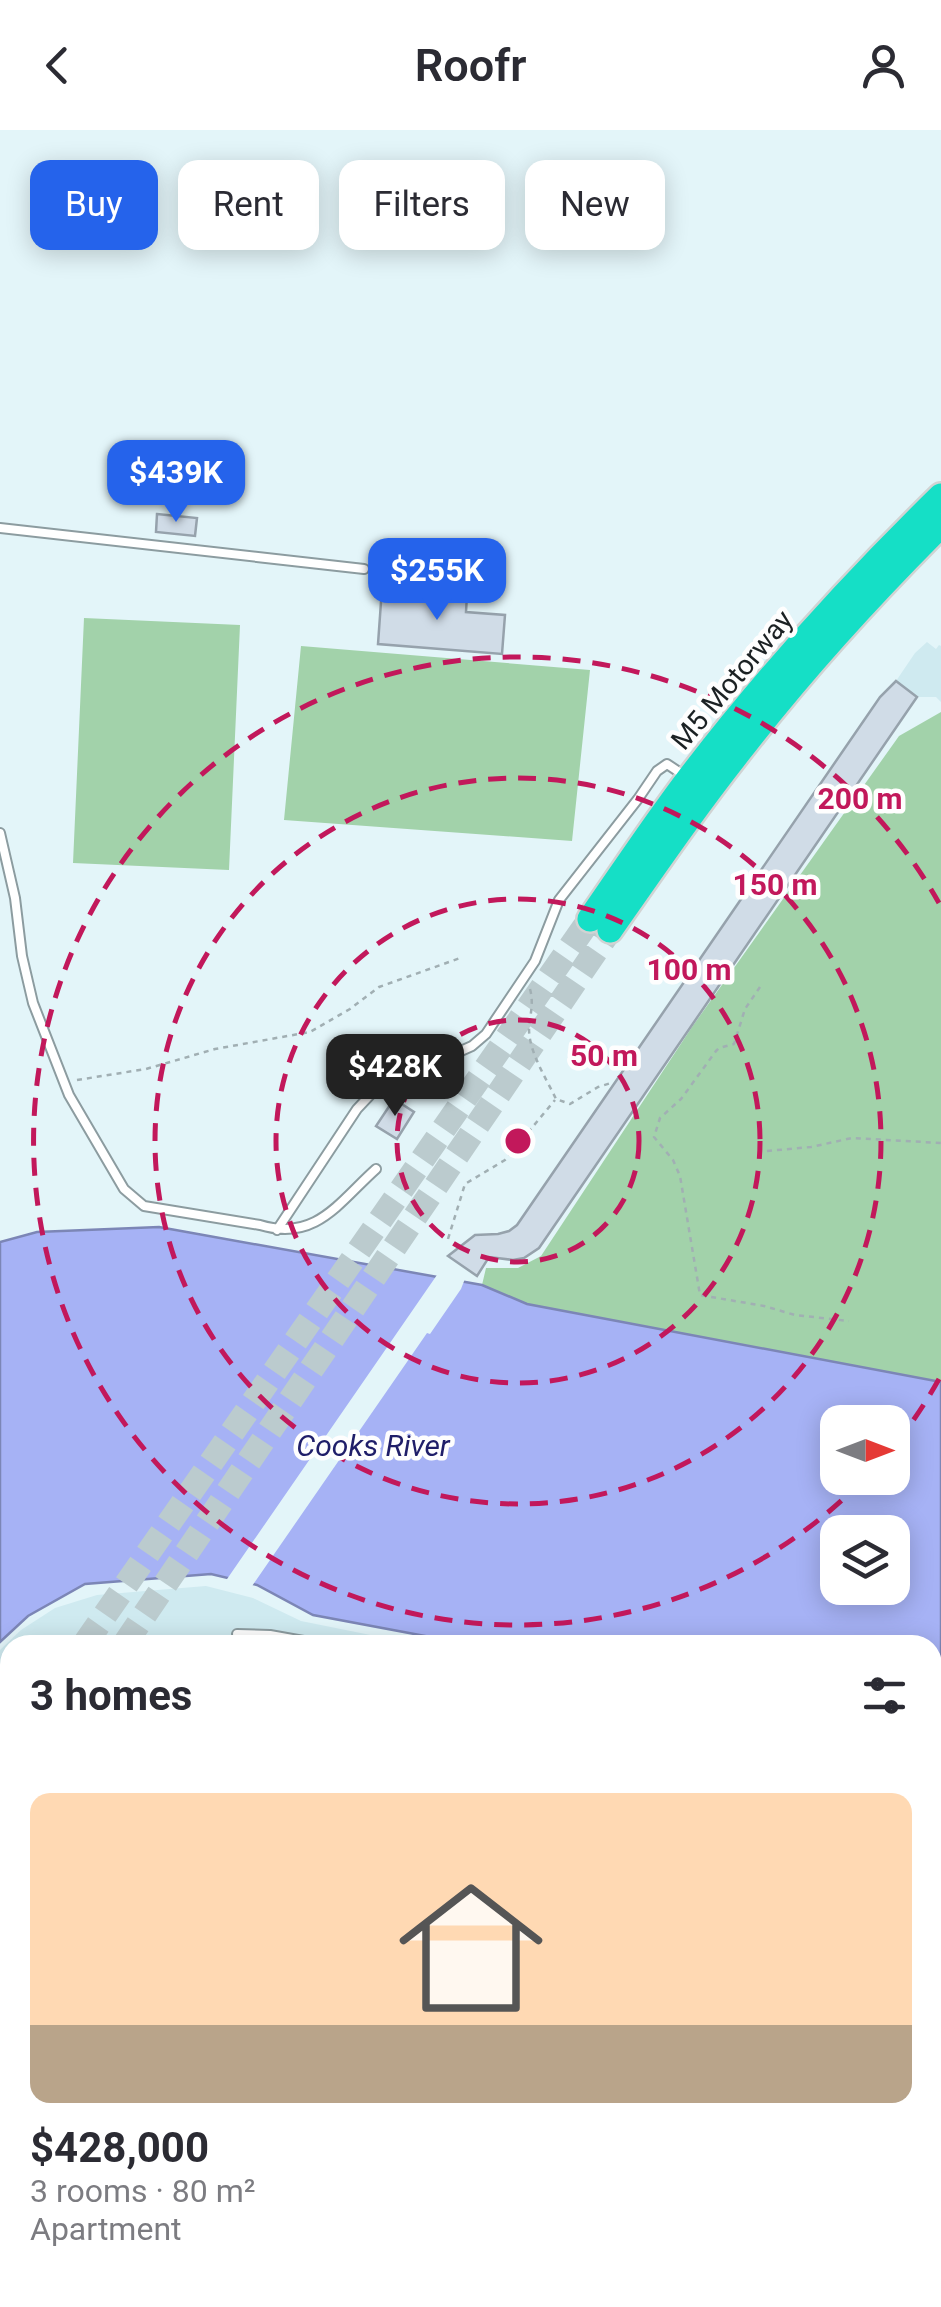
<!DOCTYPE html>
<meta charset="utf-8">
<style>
:root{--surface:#fff;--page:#f2f2f3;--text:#2b2b33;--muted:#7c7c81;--line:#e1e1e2;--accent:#2563eb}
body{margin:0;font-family:Roboto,sans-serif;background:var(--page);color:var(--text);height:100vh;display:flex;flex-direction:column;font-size:38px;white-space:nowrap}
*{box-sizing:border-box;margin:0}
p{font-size:32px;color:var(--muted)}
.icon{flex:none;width:55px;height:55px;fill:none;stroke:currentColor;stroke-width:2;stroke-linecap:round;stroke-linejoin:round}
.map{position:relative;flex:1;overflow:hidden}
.panel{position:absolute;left:0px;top:1505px;width:942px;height:672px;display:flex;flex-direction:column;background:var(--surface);border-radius:30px 30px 0 0;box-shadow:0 5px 25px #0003}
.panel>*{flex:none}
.hud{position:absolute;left:30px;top:30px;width:882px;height:90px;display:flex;gap:20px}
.needle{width:65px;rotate:90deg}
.tools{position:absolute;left:820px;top:1275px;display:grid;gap:20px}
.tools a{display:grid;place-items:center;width:90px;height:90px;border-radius:20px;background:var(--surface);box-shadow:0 5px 25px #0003;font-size:50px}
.price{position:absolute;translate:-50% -85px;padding:0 22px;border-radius:20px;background:var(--accent);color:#fff;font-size:32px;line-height:65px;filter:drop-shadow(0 2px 5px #0008)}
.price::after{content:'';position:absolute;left:50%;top:60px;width:30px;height:22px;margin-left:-15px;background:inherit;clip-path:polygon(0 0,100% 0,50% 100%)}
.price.on{background:#222;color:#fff}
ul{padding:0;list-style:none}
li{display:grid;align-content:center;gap:20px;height:530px;padding:0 30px}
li+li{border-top:2px solid var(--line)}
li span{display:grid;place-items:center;height:310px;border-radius:20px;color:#555}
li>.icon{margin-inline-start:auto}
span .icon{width:180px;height:180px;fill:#fffc;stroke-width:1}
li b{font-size:42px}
h2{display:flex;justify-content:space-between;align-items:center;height:120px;padding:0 30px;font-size:42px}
.chip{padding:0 35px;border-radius:20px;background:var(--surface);box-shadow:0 5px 25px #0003;font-size:35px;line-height:90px}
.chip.on{background:var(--accent);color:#fff}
header{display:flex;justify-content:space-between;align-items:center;height:130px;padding:0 30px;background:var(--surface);font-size:45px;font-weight:600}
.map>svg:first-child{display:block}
</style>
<header><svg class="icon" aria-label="back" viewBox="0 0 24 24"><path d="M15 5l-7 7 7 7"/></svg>Roofr<svg class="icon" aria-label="person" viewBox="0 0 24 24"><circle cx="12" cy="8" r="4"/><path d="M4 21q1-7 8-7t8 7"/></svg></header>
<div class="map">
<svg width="941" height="2177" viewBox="0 0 941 2177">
<rect width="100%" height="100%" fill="#e3f5f9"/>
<!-- built -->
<path fill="#cfeaf0" d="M927 512 936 519 939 515 941 516V572L936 567H917L896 551 915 523Z
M206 1456 253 1468 301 1491 420 1515H10V2168H932L933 1616 941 1618V2177H0V1520L21 1500 55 1478 97 1465Z"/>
<!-- green -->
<path fill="#a2d2aa" d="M84 488 240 495 229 740 73 733Z
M301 516 590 540 572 711 284 690Z
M941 582V1252L527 1174 482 1155 486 1138H518L541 1126 692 897 899 606Z
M933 1617 941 1619V1694L933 1695Z
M10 1885V2145L0 2167V1900Z
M27 2168H153L156 2177H20Z"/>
<!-- water -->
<path fill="#a6b2f5" stroke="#7c86b6" stroke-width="2.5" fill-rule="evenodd" d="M159 1097 482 1155 527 1174 941 1252V1611L933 1609 932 1515H473L313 1485 257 1455 211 1444 85 1454 28 1486 0 1512V1112L37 1102ZM838 1292H892V1348H838ZM838 1402H892V1458H838Z"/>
<!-- pier -->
<path fill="#e3f5f9" d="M439 1142 466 1146 461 1159 430 1204 427 1203 250 1459 225 1452Z"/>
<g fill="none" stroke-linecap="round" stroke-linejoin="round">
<!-- taxiway -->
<path stroke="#8a979a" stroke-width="42" d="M932 1747 941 1745
M249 2168 252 2177
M602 2168 637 2170 657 2168
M732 2168 754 2177
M786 2168 789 2177
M507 2177 512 2168"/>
<!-- runway -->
<path stroke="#8a979a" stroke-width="110" d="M247 2168 250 2177"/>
</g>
<!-- building -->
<path fill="#d0dce7" stroke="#96a2ac" stroke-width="2.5" d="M157 384 197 388 195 406 156 402Z
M382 458 467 465 466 482 505 485 502 524 378 514Z
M896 551 917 567 539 1118 524 1128 513 1130 489 1127 477 1146 448 1126 475 1105 498 1104 509 1101 517 1095 880 567Z
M394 969 414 982 397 1009 376 996Z"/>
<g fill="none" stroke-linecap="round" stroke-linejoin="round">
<!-- motorway-tunnel -->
<path stroke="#bbcbce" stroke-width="25" stroke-dasharray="25 12" stroke-linecap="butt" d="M84 1515 590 789
M124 1515 610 800
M0 1636 10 1622
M0 1697 10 1682"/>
<defs>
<path id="service" d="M0 398 364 439
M0 703 15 768 22 826 33 873 69 965 124 1059 144 1076 260 1095C316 1112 339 1072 376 1039
M277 1100 357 979 373 962 385 955 472 916 486 904 535 831 559 770 638 669 657 641 667 634 685 646
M237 1504 270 1505 326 1515
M932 1880 941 1878
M926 2168 929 2177
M4 2177 10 2164"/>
<path id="motorway" d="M590 789C622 743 653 696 687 651 764 550 850 455 941 366
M610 800C654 737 698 673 746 613 806 536 872 464 941 395"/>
</defs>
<!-- service casing -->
<use href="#service" stroke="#8c9ca0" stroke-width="12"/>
<!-- motorway casing -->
<use href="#motorway" stroke="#d1d3d3" stroke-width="30"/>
<!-- path -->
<path stroke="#a1afb3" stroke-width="2.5" stroke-dasharray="5 5" stroke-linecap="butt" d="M760 857 745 879 734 914 719 918 716 921 681 969 660 988 654 1007 673 1030 680 1046 700 1165 764 1176 795 1185 849 1191
M530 859C534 873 530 885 529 899 529 922 546 948 556 969L570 974 598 957 611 953
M77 950 146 939 215 919 310 902 350 879 379 857 463 827
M767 1021 811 1017 852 1008 941 1013
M448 1109 465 1054 505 1030 555 970"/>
<!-- service -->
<use href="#service" stroke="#fff" stroke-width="8"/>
<!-- motorway -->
<use href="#motorway" stroke="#15dfc6" stroke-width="25"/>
</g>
<!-- distance rings -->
<g fill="none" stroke="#c2185b" stroke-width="5" stroke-dasharray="18 12">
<circle cx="518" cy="1011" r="121"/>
<circle cx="518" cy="1011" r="242"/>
<circle cx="518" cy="1011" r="363"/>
<path d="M939 1249A484 484 0 0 1 894 1316M863 1350A484 484 0 1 1 939 773"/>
</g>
<g text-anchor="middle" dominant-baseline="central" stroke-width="9" stroke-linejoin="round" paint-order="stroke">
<!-- street labels -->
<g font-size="28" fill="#1b2123" stroke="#fefefe">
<text transform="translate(732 550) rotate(-50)">M5 Motorway</text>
</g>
<!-- water labels -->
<g font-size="30" font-style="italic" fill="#1f1e69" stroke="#fefefe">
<text x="373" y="1315">Cooks River</text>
</g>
</g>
<circle cx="518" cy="1011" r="15" fill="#c2185b" stroke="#fefefe" stroke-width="5"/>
<g font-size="30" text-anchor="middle" font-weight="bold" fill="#c2185b" stroke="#fefefe" stroke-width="9" stroke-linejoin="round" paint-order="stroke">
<text x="860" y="679">200 m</text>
<text x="775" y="765">150 m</text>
<text x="689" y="850">100 m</text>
<text x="604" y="936">50 m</text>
</g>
</svg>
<div class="tools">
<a><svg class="needle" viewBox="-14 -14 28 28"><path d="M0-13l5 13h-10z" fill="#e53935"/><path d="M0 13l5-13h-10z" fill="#7c7c81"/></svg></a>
<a><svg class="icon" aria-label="layers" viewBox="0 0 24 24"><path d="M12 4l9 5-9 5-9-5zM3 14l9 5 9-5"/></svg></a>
</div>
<b class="price" style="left:176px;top:395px">$439K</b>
<b class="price" style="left:437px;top:493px">$255K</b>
<b class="price on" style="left:395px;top:989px">$428K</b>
<div class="hud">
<a class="chip on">Buy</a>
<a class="chip">Rent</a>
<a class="chip">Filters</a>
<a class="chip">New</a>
</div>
<section class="panel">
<h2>3 homes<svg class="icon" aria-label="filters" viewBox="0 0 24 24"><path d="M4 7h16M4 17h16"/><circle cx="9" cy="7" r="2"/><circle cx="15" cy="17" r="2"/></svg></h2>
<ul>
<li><span style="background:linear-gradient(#ffd9b3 75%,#b9a48a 0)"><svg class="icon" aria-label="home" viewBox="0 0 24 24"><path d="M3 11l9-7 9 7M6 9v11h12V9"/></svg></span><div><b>$428,000</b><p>3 rooms · 80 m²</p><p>Apartment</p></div></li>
</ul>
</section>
</div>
